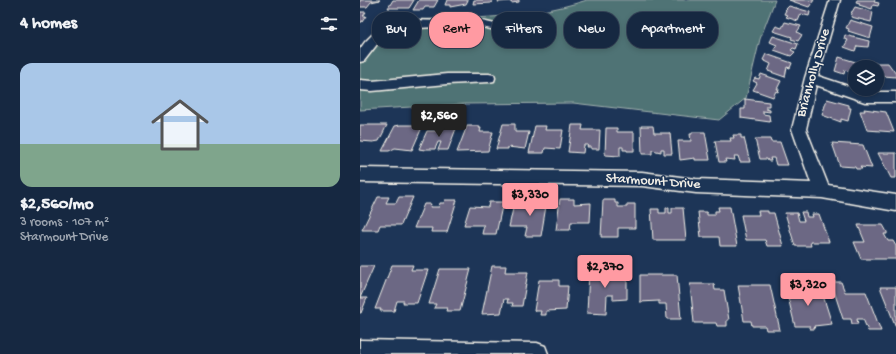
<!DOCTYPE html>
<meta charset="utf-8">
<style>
:root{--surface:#162841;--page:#1f3048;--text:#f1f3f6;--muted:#9ea6b1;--line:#35445a;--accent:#ff9aa2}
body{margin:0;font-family:"Gochi Hand",sans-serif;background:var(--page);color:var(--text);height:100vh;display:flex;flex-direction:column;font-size:15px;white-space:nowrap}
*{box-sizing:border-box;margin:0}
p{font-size:13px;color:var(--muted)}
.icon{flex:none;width:22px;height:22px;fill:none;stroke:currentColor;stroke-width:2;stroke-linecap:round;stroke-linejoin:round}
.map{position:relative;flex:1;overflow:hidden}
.side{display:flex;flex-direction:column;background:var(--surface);width:360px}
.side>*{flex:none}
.banner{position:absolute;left:12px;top:12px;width:380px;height:36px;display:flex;gap:8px}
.fabs{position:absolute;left:488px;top:60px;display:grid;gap:8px}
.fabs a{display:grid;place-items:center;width:36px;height:36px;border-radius:50%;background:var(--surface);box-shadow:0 2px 6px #0003,0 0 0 1px var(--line);font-size:20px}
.price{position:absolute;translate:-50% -34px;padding:0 9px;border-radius:4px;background:var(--accent);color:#111;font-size:13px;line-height:26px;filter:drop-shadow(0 1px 2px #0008)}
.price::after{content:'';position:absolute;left:50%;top:24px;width:12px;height:9px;margin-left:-6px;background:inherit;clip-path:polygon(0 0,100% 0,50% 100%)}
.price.selected{background:#222;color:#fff}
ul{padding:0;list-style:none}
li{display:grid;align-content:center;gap:8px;height:212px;padding:0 20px}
li span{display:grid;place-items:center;height:124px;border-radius:12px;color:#555}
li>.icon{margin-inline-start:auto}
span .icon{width:72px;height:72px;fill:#fffc;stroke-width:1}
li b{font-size:17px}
h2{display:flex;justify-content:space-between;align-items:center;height:48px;padding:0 20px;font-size:17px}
.pill{padding:0 14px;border-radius:16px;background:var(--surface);box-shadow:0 2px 6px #0003,0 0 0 1px var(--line);font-size:14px;line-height:36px}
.pill.selected{background:var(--accent);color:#111}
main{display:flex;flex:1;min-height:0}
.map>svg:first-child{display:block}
</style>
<main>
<section class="side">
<h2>4 homes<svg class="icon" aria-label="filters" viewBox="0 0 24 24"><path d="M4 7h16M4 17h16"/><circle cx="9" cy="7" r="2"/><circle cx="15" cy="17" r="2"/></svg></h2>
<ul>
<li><span style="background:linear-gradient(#a9c7e8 65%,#7fa58c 0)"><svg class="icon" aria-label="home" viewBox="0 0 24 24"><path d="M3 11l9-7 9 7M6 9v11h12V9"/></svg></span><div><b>$2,560/mo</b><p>3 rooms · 107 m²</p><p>Starmount Drive</p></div></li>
</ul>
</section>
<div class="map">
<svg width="536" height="354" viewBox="0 0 536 354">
<rect width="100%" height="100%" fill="#1d3557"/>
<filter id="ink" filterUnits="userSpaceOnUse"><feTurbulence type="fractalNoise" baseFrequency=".025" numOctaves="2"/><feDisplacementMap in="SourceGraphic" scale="8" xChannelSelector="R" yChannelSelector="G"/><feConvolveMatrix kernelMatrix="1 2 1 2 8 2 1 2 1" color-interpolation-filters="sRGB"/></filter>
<g filter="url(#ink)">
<!-- green -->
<path fill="#507374" stroke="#a2b2ae" d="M227 0H415L400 39 386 98 359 120 213 103 103 104 0 110V57L30 20C96 18 163 21 227 0Z"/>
<!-- building -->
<path fill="#6c6784" stroke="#f4f1e8" d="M0 0H20L11 2 7 7H0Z
M33 0H54L49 8H28Z
M59 0H78L74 7H65L63 10H53Z
M87 0H108L106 4 90 7V5H85Z
M114 0H133L131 3 113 4Z
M139 0H159V2L151 3V1L138 2Z
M429 0H454L449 7Z
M497 0H515L514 2 519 3 518 6 513 5 512 9 499 5 500 3 496 2Z
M429 6 450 12 449 16 441 14 438 21 426 17 428 15 424 14 426 10H425Z
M495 7 513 12 511 22 491 17 492 13 491 12H492Z
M0 12H6L3 16H6L2 22H0Z
M490 20 513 27 510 38 488 31 489 29 486 28Z
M425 22 441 26 437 32 442 35 438 41 431 39 432 37 413 31 416 26 422 28Z
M485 35 509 41 508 47 497 46 495 51 484 47 488 40 484 39Z
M413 36 438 44 436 49 433 48 431 50 435 52 431 56 414 50 417 45 410 42Z
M406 54 432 63 430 68 427 67 425 77 408 71 411 64 403 60Z
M479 57 499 63V67H495V74L485 70 484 74 475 71Z
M506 63H528L536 74V77L523 76 524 78H517V67H509Z
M401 74 421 81 417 89H419L418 92 416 91 413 97 393 90 397 83 393 81 395 78 399 79Z
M385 99 409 102V106H406V109L410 110V112L403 111V114L409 115 410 122 381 118V109H385Z
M467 99 489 105V108H491L488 121 481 119V122L462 115Z
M504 109 526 112 534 132 507 130 500 111H505Z
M94 123H98L88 150H78L81 142H78L75 149H66L65 150 59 149 67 131H81L83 125H93Z
M143 124H155V132H169L165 149 148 147V149H136Z
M0 125H27L19 141 13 142 0 141Z
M40 125H63L52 150 35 148 29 151H22L35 126Z
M212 125H223L222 130H240L239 149H231V147H227L228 145H224L223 153 208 152Z
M107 126H120L119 128H121L120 132H133L128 151 97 152Z
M175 126H186L185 130H203L200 149 185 148 184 153H169Z
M281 126H293L294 133H310L312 154H304V149H301V152L292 150V154H282Z
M246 128H257V132H274V151H267V150H263V147H260V156L245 155Z
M332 132H345L350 160H335V158L320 160 318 141H331L330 134H332Z
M373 135H381V138H384L390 162H380L378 156H374L375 160 365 159 366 162H359L355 141H371L370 138H374Z
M395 139H410L411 142H420L428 165H416L414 158H410L411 161H408L407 159H400Z
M472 143 503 145 512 168 500 167 502 169H496L495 167 480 166Z
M518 153H536V178H531Z
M18 197H29L26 203H36L39 197H53L41 225H20L18 230H2Z
M200 199H214V204L231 203 230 222H211L210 230H196Z
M85 200H97L87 232H71L72 228H54L64 204H71L70 207H79L80 203H84Z
M175 200H187L181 236H165L167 227H149L154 204H162L161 206H170L171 202H175Z
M243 200H255V203H258V207H267V204H275V228H258V237H241Z
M129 202H143L136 234H122L124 225H104L110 206 128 207Z
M358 207H370L377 246H360L359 237H341L338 212H347V215H355V211H359Z
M306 208H309V213H312V208H323L326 240H293L291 209H299V213H306Z
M398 211H408V213H414L423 246H407L405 240H386L381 215H399Z
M441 212H446L447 217H453L452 214H459L469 242H450L451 246H435L425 213H437L439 221H444Z
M498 225H523L527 232V234H524L528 241H533L536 246V259H501L494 242H505Z
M32 265H53L51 270H68L57 303H43L44 301H37L34 311H20L21 309H15Z
M0 266H14L0 298H7L1 313H0Z
M132 266H146L145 272H168L162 306H152L153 303H147L148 299H144L141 313 122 314Z
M80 269H111L100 311H86L87 308H74L76 304H69Z
M229 271H267V299L253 300V295H247L246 314 227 313Z
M280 275H317L321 319H307L306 304H299V301L280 302Z
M179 280H199V286H208L206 310 186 311V315H180L181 311H174Z
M471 282H481L485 292H506L521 331H508L503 319H497L498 324H492L491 319H483Z
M330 284H354L355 290H364L369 320H367V326H357L356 323H334Z
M378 285H410L420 330H406L405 326H392L391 321H384Z
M520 287H536V327Z
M428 288 461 289 472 324 454 326 455 329H450V326H435L426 289H429Z"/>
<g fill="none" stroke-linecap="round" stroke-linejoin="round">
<defs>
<path id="minor" d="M470 0H480L458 76 506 92H536V102H505L456 85 446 129 468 185 536 195V211L462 198 336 193 282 186 0 182V168L282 172 336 179 451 183 432 129 445 78Z
M113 19 135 24 137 26 135 28 131 29 113 25 39 29 22 38 4 61 0 62V49L5 42 14 33 32 23 46 20 88 21Z
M87 74H129L134 75 135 78 134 81 129 82 87 84 12 91 0 90V80L12 81Z
M0 340 177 343 185 346 188 354H0Z"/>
</defs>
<!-- minor casing -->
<use href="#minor" stroke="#f4f1e8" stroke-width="3"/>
<!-- minor -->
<use href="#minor" fill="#1d3557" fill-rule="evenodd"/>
</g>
</g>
<g text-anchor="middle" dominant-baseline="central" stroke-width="3" stroke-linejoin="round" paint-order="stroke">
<!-- street labels -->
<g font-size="14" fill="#f4f1e8" stroke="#1d3557">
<text transform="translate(454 73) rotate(-74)">Brianholly Drive</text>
<text transform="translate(293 182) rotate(4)">Starmount Drive</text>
</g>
</g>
</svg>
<div class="fabs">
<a><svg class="icon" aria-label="layers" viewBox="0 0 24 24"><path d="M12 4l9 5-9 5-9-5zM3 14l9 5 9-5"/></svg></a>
</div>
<b class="price selected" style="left:79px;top:138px">$2,560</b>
<b class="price" style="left:170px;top:217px">$3,330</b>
<b class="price" style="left:245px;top:289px">$2,370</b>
<b class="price" style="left:448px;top:307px">$3,320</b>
<div class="banner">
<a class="pill">Buy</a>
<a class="pill selected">Rent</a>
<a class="pill">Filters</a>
<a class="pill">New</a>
<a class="pill">Apartment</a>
</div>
</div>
</main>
